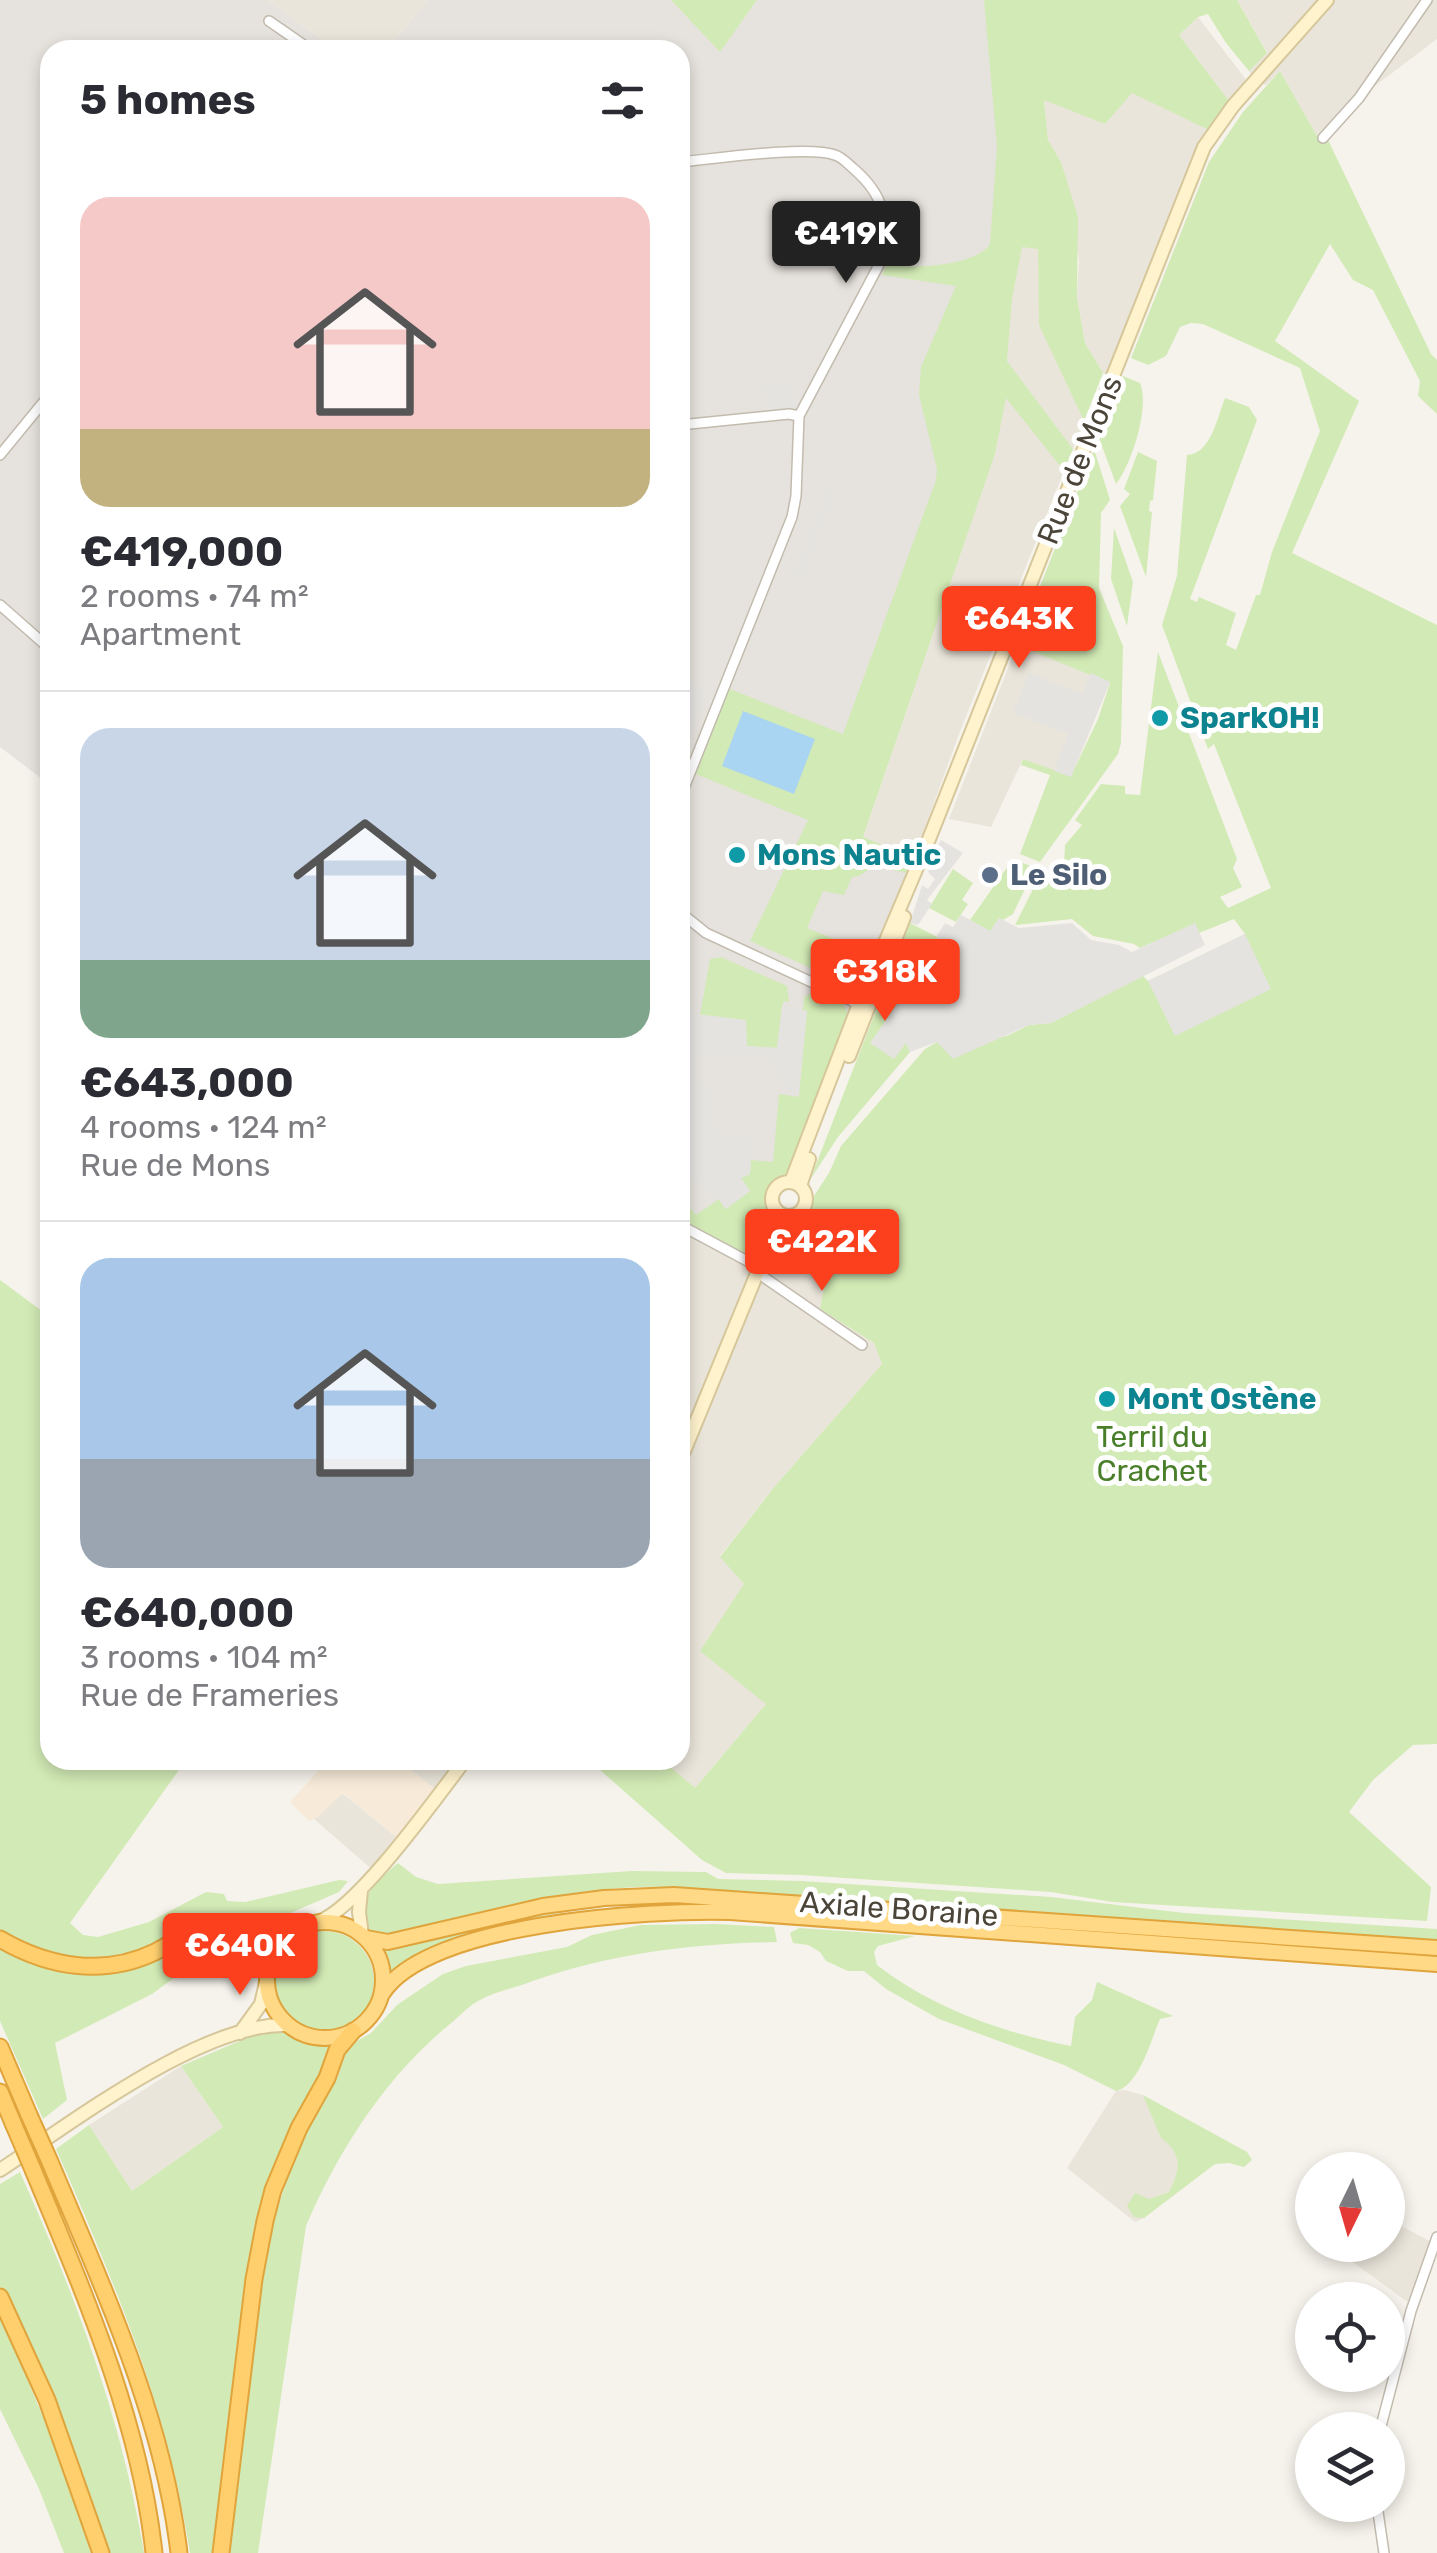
<!DOCTYPE html>
<meta charset="utf-8">
<style>
:root{--surface:#fff;--page:#f2f2f3;--text:#2b2b33;--muted:#7c7c81;--line:#e1e1e2;--accent:#fc3f1d}
body{margin:0;font-family:Rubik,sans-serif;background:var(--page);color:var(--text);height:100vh;display:flex;flex-direction:column;font-size:38px;white-space:nowrap}
*{box-sizing:border-box;margin:0}
p{font-size:32px;color:var(--muted)}
.icon{flex:none;width:55px;height:55px;fill:none;stroke:currentColor;stroke-width:2;stroke-linecap:round;stroke-linejoin:round}
.map{position:relative;flex:1;overflow:hidden}
.drawer{position:absolute;left:40px;top:40px;width:650px;height:1730px;display:flex;flex-direction:column;background:var(--surface);border-radius:30px;box-shadow:0 5px 15px #0003}
.drawer>*{flex:none}
.needle{width:65px;rotate:185deg}
.tools{position:absolute;left:1295px;top:2152px;display:grid;gap:20px}
.tools a{display:grid;place-items:center;width:110px;height:110px;border-radius:50%;background:var(--surface);box-shadow:0 5px 15px #0003;font-size:50px}
.price{position:absolute;translate:-50% -85px;padding:0 22px;border-radius:10px;background:var(--accent);color:#fff;font-size:32px;line-height:65px;filter:drop-shadow(0 2px 5px #0008)}
.price::after{content:'';position:absolute;left:50%;top:60px;width:30px;height:22px;margin-left:-15px;background:inherit;clip-path:polygon(0 0,100% 0,50% 100%)}
.price.active{background:#222;color:#fff}
ul{padding:0;list-style:none}
li{display:grid;align-content:center;gap:20px;height:530px;padding:0 40px}
li+li{border-top:2px solid var(--line)}
li span{display:grid;place-items:center;height:310px;border-radius:30px;color:#555}
li>.icon{margin-inline-start:auto}
span .icon{width:180px;height:180px;fill:#fffc;stroke-width:1}
li b{font-size:42px}
h2{display:flex;justify-content:space-between;align-items:center;height:120px;padding:0 40px;font-size:42px}
.map>svg:first-child{display:block}
</style>
<div class="map">
<svg width="1437" height="2553" viewBox="0 0 1437 2553">
<rect width="100%" height="100%" fill="#f6f3ec"/>
<!-- residential -->
<path fill="#eae5da" d="M267 0H428L387 50H336Z
M1237 0H1437V39L1359 98 1323 138 1317 136 1280 71 1266 85 1255 81 1249 71 1267 52Z
M1198 17 1251 86 1233 106 1179 35Z
M1132 92 1213 132 1113 376 1103 373 1085 343 1077 297 1079 260 1061 162 1048 140 1044 99 1105 124Z
M1022 246 1038 248 1040 325 1084 421 1073 449 1007 361 1012 299Z
M1006 397 1064 471 959 734 914 858 863 838 995 454Z
M1017 645 1110 682 1071 777 1023 759 991 827 949 819Z
M680 1227 767 1276 785 1235 795 1239 808 1252 807 1258 829 1267 820 1309 874 1343 882 1364 775 1486 720 1556 744 1584 766 1704 694 1789 662 1760H680Z
M398 1760H465L440 1793Z
M342 1793 401 1841 375 1872 314 1819Z
M181 2066 223 2127 132 2191 89 2125Z
M1124 2090 1143 2095 1156 2119 1159 2135 1172 2147 1177 2158 1178 2174 1169 2192 1149 2199 1133 2215 1144 2218 1135 2222 1067 2168 1116 2091Z
M1388 2219 1435 2244 1413 2306 1343 2255 1347 2245H1388Z"/>
<!-- commercial -->
<path fill="#f7ead8" d="M312 1760H398L440 1793 401 1841 343 1793 318 1817 309 1821 290 1802 318 1771V1766Z"/>
<!-- industrial -->
<path fill="#e6e2dd" d="M0 0H267L336 50H50V785L0 747Z
M428 0H671L720 51 757 0H984L1022 246 1012 299 1007 361 1073 449 1064 471 1006 398 995 454 863 837 914 858 819 1098 814 1103 804 1136 786 1174 768 1190 769 1222 757 1254 751 1258 680 1219V50H387Z"/>
<!-- green -->
<path fill="#d2eab5" d="M671 0H757L720 52Z
M984 0H1237L1267 53 1249 71 1226 43 1208 14 1198 17 1179 35 1233 106 1213 132 1132 93 1105 124 1044 100 1048 140 1061 162 1078 217 1077 297 1085 343 1103 373 1084 421 1039 325 1038 249 1022 247 1012 299 1007 361 1073 449 1064 471 1006 398 995 454 863 837 914 858 907 873 874 866 859 876 852 877 844 895 823 891 807 928 874 955 866 976 842 982 750 941 808 820 691 772 725 687 843 734 936 480 937 469 919 395 921 367 956 286 882 275 887 264C911 270 976 266 990 244L997 147Z
M1280 71 1317 136 1328 140 1431 354 1437 360V414L1418 396 1420 381 1373 290 1353 280 1330 244 1275 341 1359 401 1292 553 1437 625V1744L1413 1745 1373 1780 1349 1812 1431 1887 1427 1921 1113 1902 1051 1892 801 1875 726 1873 702 1860 591 1762 662 1760 695 1788 766 1704 700 1651 744 1584 720 1557 775 1486 882 1364 874 1343 820 1309 828 1267 806 1257 808 1252 785 1235 791 1222 810 1209 814 1196 829 1173 841 1146 925 1049 937 1042 1007 1036 1029 1025 1051 1023 1142 975 1148 981 1245 934 1234 919 1199 933 1195 924 1140 948 1134 944 1093 936 1072 919 1015 925 1034 887 1064 867 1065 845 1082 825 1075 820 1101 784 1125 786V794L1140 795 1158 652 1237 859 1233 868 1242 887 1220 897 1228 908 1271 888 1214 744 1208 749 1162 625 1177 576 1187 455C1211 454 1217 418 1225 398L1249 407 1257 420 1190 599 1197 602 1199 597 1236 613 1226 645 1236 650 1256 595H1260L1272 552 1320 431 1300 368 1203 324 1191 323 1180 327 1166 356 1148 365 1131 358 1209 162 1243 112Z
M1123 376 1140 383C1150 406 1132 464 1116 484L1099 438Z
M1094 449 1110 500 1101 513 1099 588 1123 646 1121 743 1118 754 1040 862 1020 854 1050 775 1021 765 1023 759 1071 776 1098 719 1110 683 1017 645Z
M1138 452 1157 461 1153 500 1150 501 1149 511 1152 512 1146 577 1120 506 1130 494 1124 489Z
M1114 528 1133 582 1127 626 1111 579Z
M1013 859 1035 868 1013 914 1003 920 999 919 991 932 970 920Z
M953 869 973 883 962 900 968 904 956 922 929 908Z
M910 923 943 940 906 1043 910 1052 838 1137 810 1180Z
M721 957 787 986 789 1002 784 1001 782 1007 777 1048 747 1046 700 1015 710 959Z
M814 991 843 1003 850 1018 791 1169 768 1190C767 1214 771 1241 751 1258L680 1219V1196L696 1215 719 1199 725 1209 750 1191 741 1178 750 1174 751 1160 773 1162 779 1094 799 1097 807 1011 803 1010 804 997Z
M0 1280 50 1317V1760H186L70 1923 83 1935 98 1937 149 1922 206 1892 224 1894 227 1901 245 1902 339 1880 348 1881 339 1892 265 1924 220 1920 182 1930 138 1951 115 1956 66 1958 27 1946 0 1930Z
M398 1863 416 1877 438 1884 632 1871 706 1872 718 1879 801 1881 1051 1897 1184 1913 1437 1929V1948L732 1897C629 1867 490 1910 388 1935L369 1930C354 1899 376 1882 398 1863Z
M597 1906C535 1918 441 1931 391 1972L385 1949 393 1950 478 1926Z
M716 1924 774 1927 777 1942C691 1944 612 1953 530 1982 514 1988 495 1992 480 2000 469 2005 460 2016 450 2024 386 2076 338 2151 306 2226L258 2553H229L269 2232 302 2137 338 2076 348 2046 371 2033 397 2005 443 1974 466 1966 567 1947 592 1935 641 1925Z
M799 1928 915 1936 878 1946 874 1952 877 1965C932 2008 1004 2033 1071 2046L1075 2017 1092 2000 1097 1982 1173 2016 1160 2019C1151 2040 1139 2086 1116 2091L1064 2065 939 2019 886 1989 864 1971H848L826 1961 820 1952 808 1945 793 1943 790 1933Z
M274 1981a50 50 0 1 1 100 0a50 50 0 1 1-100 0Z
M0 1944 20 1955 138 1964 179 1948 182 1959 178 1975 152 1994 55 2043 67 2100 43 2119 0 2021Z
M270 2028 305 2040 333 2043C316 2096 280 2141 265 2196 250 2248 245 2302 239 2355 231 2421 223 2487 215 2553H190C167 2405 115 2284 56 2149L89 2125 132 2191 223 2127 181 2066Z
M1143 2095 1247 2152 1252 2160 1244 2167 1229 2163 1215 2164 1144 2218 1134 2217 1127 2206 1135 2193 1149 2199 1169 2192C1177 2176 1183 2161 1170 2146 1165 2140 1162 2141 1159 2134 1154 2121 1148 2108 1143 2095Z
M20 2172C75 2295 122 2419 144 2553H106L79 2467 48 2387 0 2287V2184Z
M0 2314 63 2465 91 2553H64L39 2489 0 2409Z"/>
<!-- parking -->
<path fill="#e5e3e0" d="M797 381 798 405 789 414 764 416 762 384Z
M826 488 837 492 803 581 792 577Z
M1029 673 1082 694 1091 673 1110 682 1071 777 1054 771 1068 734 1013 713Z
M683 681 709 691 692 733 680 729V689Z
M941 840 963 853 927 900 932 904 918 925 910 923 922 885 928 889 935 879 928 872Z
M961 915 990 931 999 918 1019 928 1072 923 1091 940 1119 945 1132 952 1195 923 1205 945 1051 1023 1029 1025 953 1059 937 1042 910 1052 906 1043 894 1059 870 1043 942 941 936 937 945 923 953 927Z
M1245 934 1271 989 1175 1036 1148 981Z
M782 1007 807 1011 798 1093 782 1092 781 1079 772 1072V1061L699 1054 702 1085 712 1088 710 1116 716 1126 725 1132 753 1138 750 1174 741 1178 750 1191 726 1209 719 1199 712 1201 687 1171 690 1168 680 1155V1012L746 1020 747 1046 777 1048Z"/>
<!-- water -->
<path fill="#a9d4f2" d="M743 711 815 739 794 794 722 766Z"/>
<g fill="none" stroke-linecap="round" stroke-linejoin="round">
<defs>
<path id="minor" d="M269 21 311 50
M1323 138 1359 98 1427 0
M680 162C714 159 808 145 835 155 842 157 848 164 854 169 886 197 887 218 882 259L799 416 796 496 792 517 680 798
M680 425 789 414 799 416
M0 455 50 394
M0 605 50 649
M680 912 706 933 863 1006
M680 1225 751 1263 765 1278 862 1345
M1380 2430 1411 2311 1437 2237
M1377 2505 1384 2553"/>
<path id="secondary" d="M849 1056 904 917
M772 1199a17 17 0 1 1 34 0a17 17 0 1 1-34 0Z
M791 1182 859 1004 929 839 1204 147 1233 106 1327 0
M800 1186 809 1159
M680 1461 781 1215
M361 1891 359 1912 362 1935
M318 1922C358 1908 436 1798 465 1760
M240 2033 261 2004 267 1978
M0 2170C72 2123 204 2021 289 2025"/>
<path id="trunk" d="M267 1980a58 58 0 1 1 116 0a58 58 0 1 1-116 0Z
M366 1938 388 1942 543 1906 604 1898 674 1895 1437 1948
M382 1994C427 1922 650 1910 730 1912L1437 1964"/>
<path id="motorway" d="M0 1939C48 1967 103 1977 155 1952 171 1944 185 1932 204 1931 245 1929 243 1953 293 1932
M0 2047 29 2115
M0 2092 13 2123
M50 2162C103 2288 163 2416 179 2553
M34 2172C84 2293 140 2421 154 2553
M0 2297 47 2400 101 2553
M221 2553 254 2279 265 2221 273 2190 299 2128 327 2078 337 2050 353 2031"/>
</defs>
<!-- minor casing -->
<use href="#minor" stroke="#c2bbae" stroke-width="12"/>
<!-- secondary casing -->
<use href="#secondary" stroke="#d6c79b" stroke-width="16"/>
<!-- trunk casing -->
<use href="#trunk" stroke="#e0a43c" stroke-width="18"/>
<!-- motorway casing -->
<use href="#motorway" stroke="#e0a43c" stroke-width="19"/>
<!-- minor -->
<use href="#minor" stroke="#fff" stroke-width="9"/>
<!-- secondary -->
<use href="#secondary" stroke="#fff3cd" stroke-width="12"/>
<!-- trunk -->
<use href="#trunk" stroke="#ffd985" stroke-width="14"/>
<!-- motorway -->
<use href="#motorway" stroke="#ffcf6e" stroke-width="15"/>
<defs>
<path id="motorway-bridge" d="M29 2115 50 2162
M13 2123 34 2172"/>
</defs>
<!-- motorway-bridge casing -->
<use href="#motorway-bridge" stroke="#e0a43c" stroke-width="19" stroke-linecap="butt"/>
<!-- motorway-bridge -->
<use href="#motorway-bridge" stroke="#ffcf6e" stroke-width="15"/>
</g>
<!-- markers -->
<g fill="#0f9aa8" stroke="#fff" stroke-width="4">
<circle cx="1160" cy="718" r="10"/>
<circle cx="737" cy="855" r="10"/>
<circle cx="1107" cy="1399" r="10"/>
</g>
<circle fill="#5c6f8a" stroke="#fff" stroke-width="4" cx="990" cy="875" r="10"/>
<g text-anchor="middle" dominant-baseline="central" stroke-width="10" stroke-linejoin="round" paint-order="stroke">
<!-- street labels -->
<g font-size="30" fill="#4b4439" stroke="#fff">
<text transform="translate(1080 460) rotate(-68)">Rue de Mons</text>
<text transform="translate(899 1909) rotate(4)">Axiale Boraine</text>
</g>
<!-- culture labels -->
<g font-size="30" font-weight="bold" fill="#0d838f" stroke="#fff" text-anchor="start">
<text x="1180" y="718">SparkOH!</text>
<text x="757" y="855">Mons Nautic</text>
<text x="1127" y="1399">Mont Ostène</text>
</g>
<!-- service labels -->
<g font-size="30" font-weight="bold" fill="#4e5e75" stroke="#fff" text-anchor="start">
<text x="1010" y="875">Le Silo</text>
</g>
<!-- park labels -->
<g font-size="30" fill="#4a7f2a" stroke="#fff">
<text x="1152" y="1437">Terril du<tspan x="1152" dy="34">Crachet</tspan></text>
</g>
</g>
</svg>
<div class="tools">
<a><svg class="needle" viewBox="-14 -14 28 28"><path d="M0-13l5 13h-10z" fill="#e53935"/><path d="M0 13l5-13h-10z" fill="#7c7c81"/></svg></a>
<a><svg class="icon" aria-label="locate" viewBox="0 0 24 24"><circle cx="12" cy="12" r="6"/><path d="M12 2v4M12 18v4M2 12h4M18 12h4"/></svg></a>
<a><svg class="icon" aria-label="layers" viewBox="0 0 24 24"><path d="M12 4l9 5-9 5-9-5zM3 14l9 5 9-5"/></svg></a>
</div>
<b class="price active" style="left:846px;top:286px">€419K</b>
<b class="price" style="left:1019px;top:671px">€643K</b>
<b class="price" style="left:885px;top:1024px">€318K</b>
<b class="price" style="left:822px;top:1294px">€422K</b>
<b class="price" style="left:240px;top:1998px">€640K</b>
<section class="drawer">
<h2>5 homes<svg class="icon" aria-label="filters" viewBox="0 0 24 24"><path d="M4 7h16M4 17h16"/><circle cx="9" cy="7" r="2"/><circle cx="15" cy="17" r="2"/></svg></h2>
<ul>
<li><span style="background:linear-gradient(#f6c9c9 75%,#c2b280 0)"><svg class="icon" aria-label="home" viewBox="0 0 24 24"><path d="M3 11l9-7 9 7M6 9v11h12V9"/></svg></span><div><b>€419,000</b><p>2 rooms · 74 m²</p><p>Apartment</p></div></li>
<li><span style="background:linear-gradient(#c9d6e8 75%,#7fa58c 0)"><svg class="icon" aria-label="home" viewBox="0 0 24 24"><path d="M3 11l9-7 9 7M6 9v11h12V9"/></svg></span><div><b>€643,000</b><p>4 rooms · 124 m²</p><p>Rue de Mons</p></div></li>
<li><span style="background:linear-gradient(#a9c7e8 65%,#9aa5b1 0)"><svg class="icon" aria-label="home" viewBox="0 0 24 24"><path d="M3 11l9-7 9 7M6 9v11h12V9"/></svg></span><div><b>€640,000</b><p>3 rooms · 104 m²</p><p>Rue de Frameries</p></div></li>
</ul>
</section>
</div>
